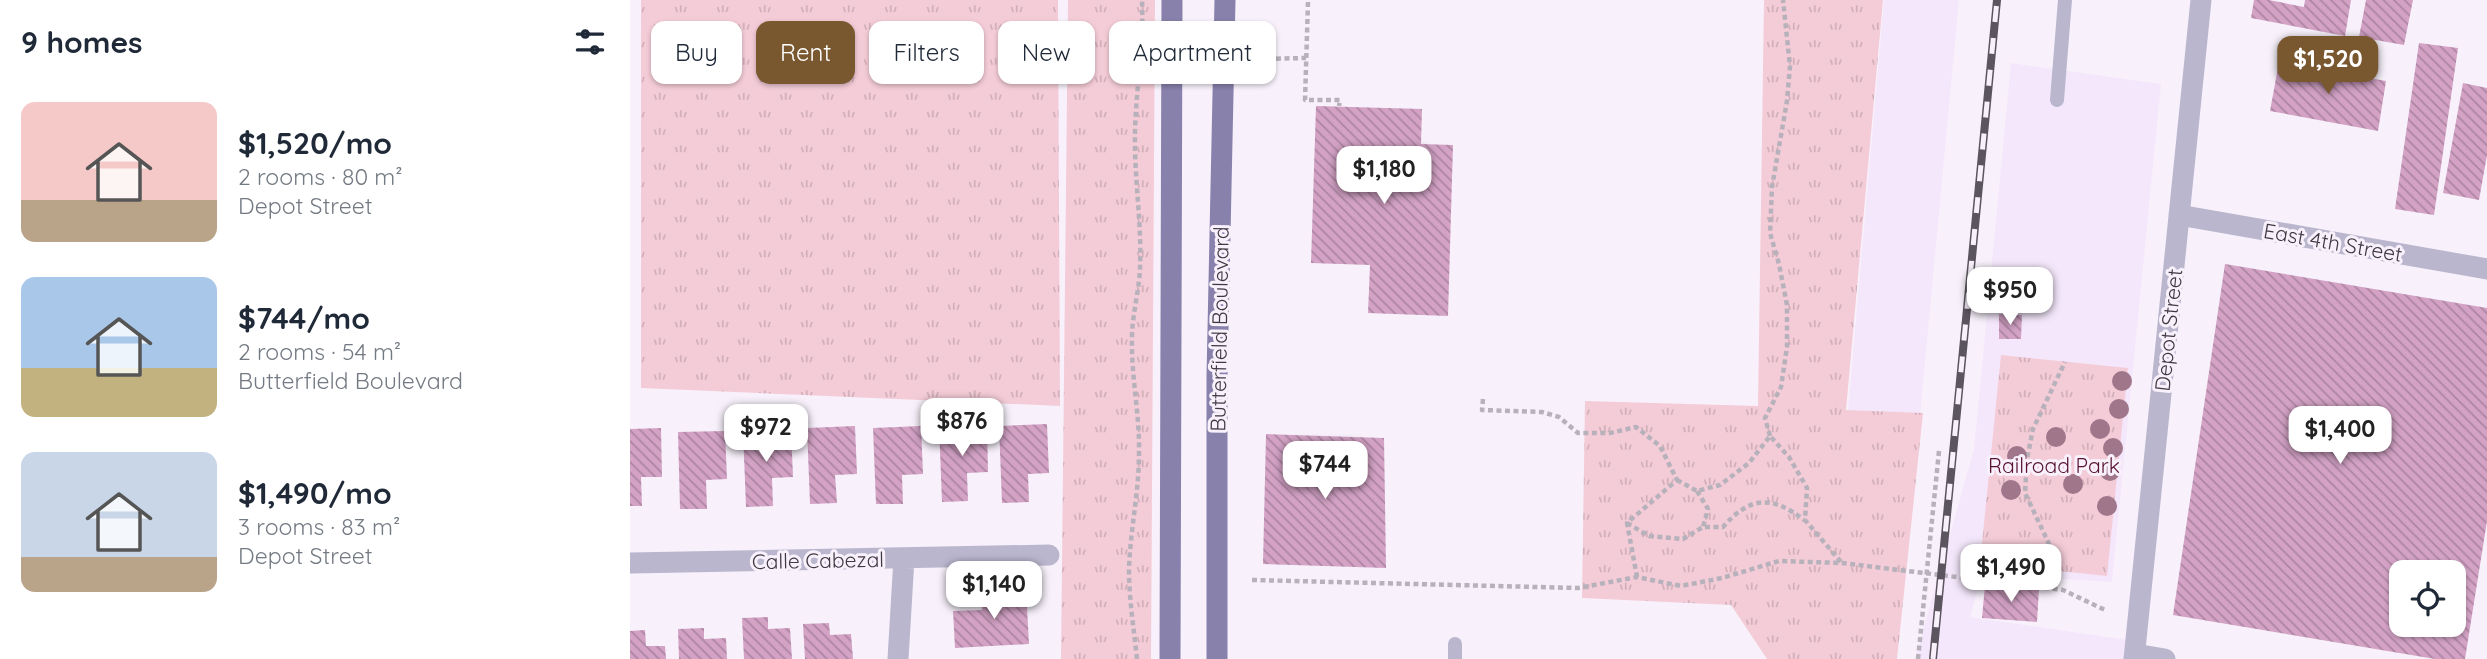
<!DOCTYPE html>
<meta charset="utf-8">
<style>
:root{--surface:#fff;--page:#f6f6f7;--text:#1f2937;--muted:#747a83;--accent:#79572f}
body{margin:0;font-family:Quicksand,sans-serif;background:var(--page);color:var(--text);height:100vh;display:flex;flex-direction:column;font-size:26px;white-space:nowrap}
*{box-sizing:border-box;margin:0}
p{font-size:23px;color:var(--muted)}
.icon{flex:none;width:38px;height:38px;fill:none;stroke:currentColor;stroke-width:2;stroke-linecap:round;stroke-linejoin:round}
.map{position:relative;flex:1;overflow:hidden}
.details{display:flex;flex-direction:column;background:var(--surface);width:630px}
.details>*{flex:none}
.guide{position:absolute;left:21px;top:21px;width:665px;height:63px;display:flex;gap:14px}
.buttons{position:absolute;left:1759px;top:560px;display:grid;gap:14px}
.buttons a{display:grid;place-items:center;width:77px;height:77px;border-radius:14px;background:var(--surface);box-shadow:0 2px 5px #0004;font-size:35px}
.price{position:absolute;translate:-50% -60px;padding:0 16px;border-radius:14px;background:#fff;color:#222;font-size:23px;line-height:46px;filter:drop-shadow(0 2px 4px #0008)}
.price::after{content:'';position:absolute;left:50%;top:42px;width:21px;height:16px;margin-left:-10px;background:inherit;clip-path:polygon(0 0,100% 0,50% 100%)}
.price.selected{background:var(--accent);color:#fff}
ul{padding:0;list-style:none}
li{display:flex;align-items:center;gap:21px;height:175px;padding:0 21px}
li span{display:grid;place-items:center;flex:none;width:196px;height:140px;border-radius:14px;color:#555}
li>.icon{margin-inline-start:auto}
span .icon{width:84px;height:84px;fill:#fffc;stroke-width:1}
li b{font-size:30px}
h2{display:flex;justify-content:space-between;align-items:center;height:84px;padding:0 21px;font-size:30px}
.pill{padding:0 24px;border-radius:14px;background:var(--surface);box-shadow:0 2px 5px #0004;font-size:24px;line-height:63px}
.pill.selected{background:var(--accent);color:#fff}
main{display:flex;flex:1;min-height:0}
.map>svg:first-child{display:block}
</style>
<main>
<section class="details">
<h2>9 homes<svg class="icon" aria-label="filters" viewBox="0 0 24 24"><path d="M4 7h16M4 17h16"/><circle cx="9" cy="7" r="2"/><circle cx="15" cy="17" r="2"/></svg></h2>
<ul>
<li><span style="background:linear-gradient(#f6c9c9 70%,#b9a48a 0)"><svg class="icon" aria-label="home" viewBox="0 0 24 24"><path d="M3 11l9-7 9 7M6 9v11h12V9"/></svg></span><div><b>$1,520/mo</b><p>2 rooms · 80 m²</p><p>Depot Street</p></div></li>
<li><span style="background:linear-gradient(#a9c7e8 65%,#c2b280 0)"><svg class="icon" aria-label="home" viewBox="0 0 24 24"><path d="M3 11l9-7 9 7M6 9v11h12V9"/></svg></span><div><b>$744/mo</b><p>2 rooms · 54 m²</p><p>Butterfield Boulevard</p></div></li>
<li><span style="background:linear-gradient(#c9d6e8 75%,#b9a48a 0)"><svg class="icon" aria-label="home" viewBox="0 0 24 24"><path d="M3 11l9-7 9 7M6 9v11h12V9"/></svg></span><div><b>$1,490/mo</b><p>3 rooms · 83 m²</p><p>Depot Street</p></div></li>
</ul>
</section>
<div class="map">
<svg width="1857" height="659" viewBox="0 0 1857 659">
<defs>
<pattern id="grass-tufts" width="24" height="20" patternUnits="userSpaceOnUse" patternTransform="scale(1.75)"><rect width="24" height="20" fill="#f4ccd7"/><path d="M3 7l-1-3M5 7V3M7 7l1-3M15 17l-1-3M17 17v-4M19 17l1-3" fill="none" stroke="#d2b0ba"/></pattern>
<pattern id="building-back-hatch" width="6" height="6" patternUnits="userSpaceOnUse" patternTransform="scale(1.75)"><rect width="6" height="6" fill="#d3a2c5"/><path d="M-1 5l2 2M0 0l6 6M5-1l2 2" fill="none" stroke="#ad85a2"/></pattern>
</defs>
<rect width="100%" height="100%" fill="#f8f1fb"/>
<!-- built -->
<path fill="#f4e7fb" d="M1254 0H1329L1290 416 1218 410Z
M1381 63 1531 84 1482 582 1352 574 1340 617 1498 640 1495 659H1285L1344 449Z"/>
<!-- grass -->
<path fill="url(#grass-tufts)" d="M11 0H428L430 406 11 388Z
M438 0H525L521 659H431Z
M1134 0H1253L1216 410 1293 413 1267 659H1137L1101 605 952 598 955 401 1128 406Z
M1371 355 1498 368 1477 576 1350 563Z"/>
<!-- building -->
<path fill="url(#building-back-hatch)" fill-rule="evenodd" d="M1624 0H1639L1674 7 1675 0H1721L1715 36 1621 18Z
M1736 0H1783L1774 45 1729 37Z
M1789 43 1828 48 1804 215 1765 209Z
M1649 62 1756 81 1748 131 1640 111Z
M1833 83 1857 88V155L1849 200 1813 193Z
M686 106 792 109 791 144 823 145 818 316 738 313 740 265 681 263Z
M1595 264 1857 308V521L1835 659H1805L1543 615ZM1771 572H1824V625H1771Z
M1369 314 1392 315 1391 339H1369Z
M357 423 358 472 337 473 338 501 312 502 309 425Z
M417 424 419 473 398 474 399 502 372 503 369 426Z
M225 426 227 474 205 475 207 503 180 504 177 428Z
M291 426 293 474 272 475 273 504H246L243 428Z
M31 428 32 477H11L12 506H0V429Z
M161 429 163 477 142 478 143 506 116 507 113 431Z
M95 431 97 479 76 480 77 509H50L48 432Z
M636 434 754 438 756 568 633 564Z
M1355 585 1409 589 1407 622 1352 618Z
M396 589 399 644 325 648 323 611 352 610 351 591Z
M138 617V629L160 628 162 659H114L112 618Z
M199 623 200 635 221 634 223 659H175L173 624Z
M74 628V639L96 638 97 659H49L48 629Z
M15 630 16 646H35L36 659H0V631Z"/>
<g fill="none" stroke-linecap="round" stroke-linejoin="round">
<!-- path -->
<path stroke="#b7b1bb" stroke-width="4.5" stroke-dasharray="5 3.5" stroke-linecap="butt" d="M678 2 675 100H710L709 106
M629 59 676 58
M853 399 852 410 912 412 929 417 948 433H980L1006 427 1030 446 1047 480 997 523 1007 577
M1140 436 1135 418 1151 387 1157 347V305L1149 264 1140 233 1142 187 1157 101 1160 66 1153 0
M1047 480 1067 491 1090 485 1119 463 1140 436 1159 457 1177 488 1175 520 1211 562
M1067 491 1078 509 1073 527
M997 523 1019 536 1053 539 1073 527H1093C1120 496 1142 495 1174 520
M1419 570 1421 548 1395 493 1397 459 1403 429 1435 362
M622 580 948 588 1007 577 1051 586 1092 578 1149 561 1212 563 1433 590 1475 610
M507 659C504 629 499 600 499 570 500 531 509 493 509 454 510 415 501 377 502 338 502 315 509 292 510 269 512 223 504 178 505 132 506 88 514 44 512 0
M1288 659 1309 451"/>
<!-- service -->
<path stroke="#b9b6ce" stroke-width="14" d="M1427 100 1435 0
M825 644V659"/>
<!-- minor -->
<path stroke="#b9b6ce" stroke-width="21" d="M1549 215 1857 269
M0 563 419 555
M1505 654 1535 659
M268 659 274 558
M1504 659 1571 0"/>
<!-- primary -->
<path stroke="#8781ac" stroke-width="21" d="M540 659 542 0
M587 659V376L595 0"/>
<defs>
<path id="rail" d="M1303 659 1367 0"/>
</defs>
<!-- rail casing -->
<use href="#rail" stroke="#5b555f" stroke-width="8"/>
<!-- rail -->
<use href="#rail" stroke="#f8f1fb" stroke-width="5" stroke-dasharray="16" stroke-linecap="butt"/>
</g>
<!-- trees -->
<g fill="#a0768b">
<circle cx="1492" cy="381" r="10"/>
<circle cx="1489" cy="409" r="10"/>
<circle cx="1470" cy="429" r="10"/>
<circle cx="1426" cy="437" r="10"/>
<circle cx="1483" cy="448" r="10"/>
<circle cx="1387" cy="456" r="10"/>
<circle cx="1480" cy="471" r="10"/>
<circle cx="1443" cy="484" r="10"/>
<circle cx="1381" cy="490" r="10"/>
<circle cx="1477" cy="506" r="10"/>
</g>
<g text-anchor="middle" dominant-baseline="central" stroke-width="6" stroke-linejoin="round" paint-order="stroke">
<!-- street labels -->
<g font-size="21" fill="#3f3943" stroke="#f8f1fb">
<text transform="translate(1703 242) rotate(10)">East 4th Street</text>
<text transform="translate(589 329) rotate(-89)">Butterfield Boulevard</text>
<text transform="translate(1538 330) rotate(-84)">Depot Street</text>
<text transform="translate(188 560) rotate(-1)">Calle Cabezal</text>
</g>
<!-- park labels -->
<g font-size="21" fill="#58122f" stroke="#f8f1fb">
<text x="1424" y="465">Railroad Park</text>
</g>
</g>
</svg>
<div class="buttons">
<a><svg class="icon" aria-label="locate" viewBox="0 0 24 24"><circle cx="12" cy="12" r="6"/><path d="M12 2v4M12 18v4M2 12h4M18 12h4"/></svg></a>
</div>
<b class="price selected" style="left:1698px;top:96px">$1,520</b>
<b class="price" style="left:754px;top:206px">$1,180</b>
<b class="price" style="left:1380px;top:327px">$950</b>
<b class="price" style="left:332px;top:458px">$876</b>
<b class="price" style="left:136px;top:464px">$972</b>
<b class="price" style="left:1710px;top:466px">$1,400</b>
<b class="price" style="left:695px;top:501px">$744</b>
<b class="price" style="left:1381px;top:604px">$1,490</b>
<b class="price" style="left:364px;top:621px">$1,140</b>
<div class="guide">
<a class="pill">Buy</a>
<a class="pill selected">Rent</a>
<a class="pill">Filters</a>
<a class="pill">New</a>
<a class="pill">Apartment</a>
</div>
</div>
</main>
